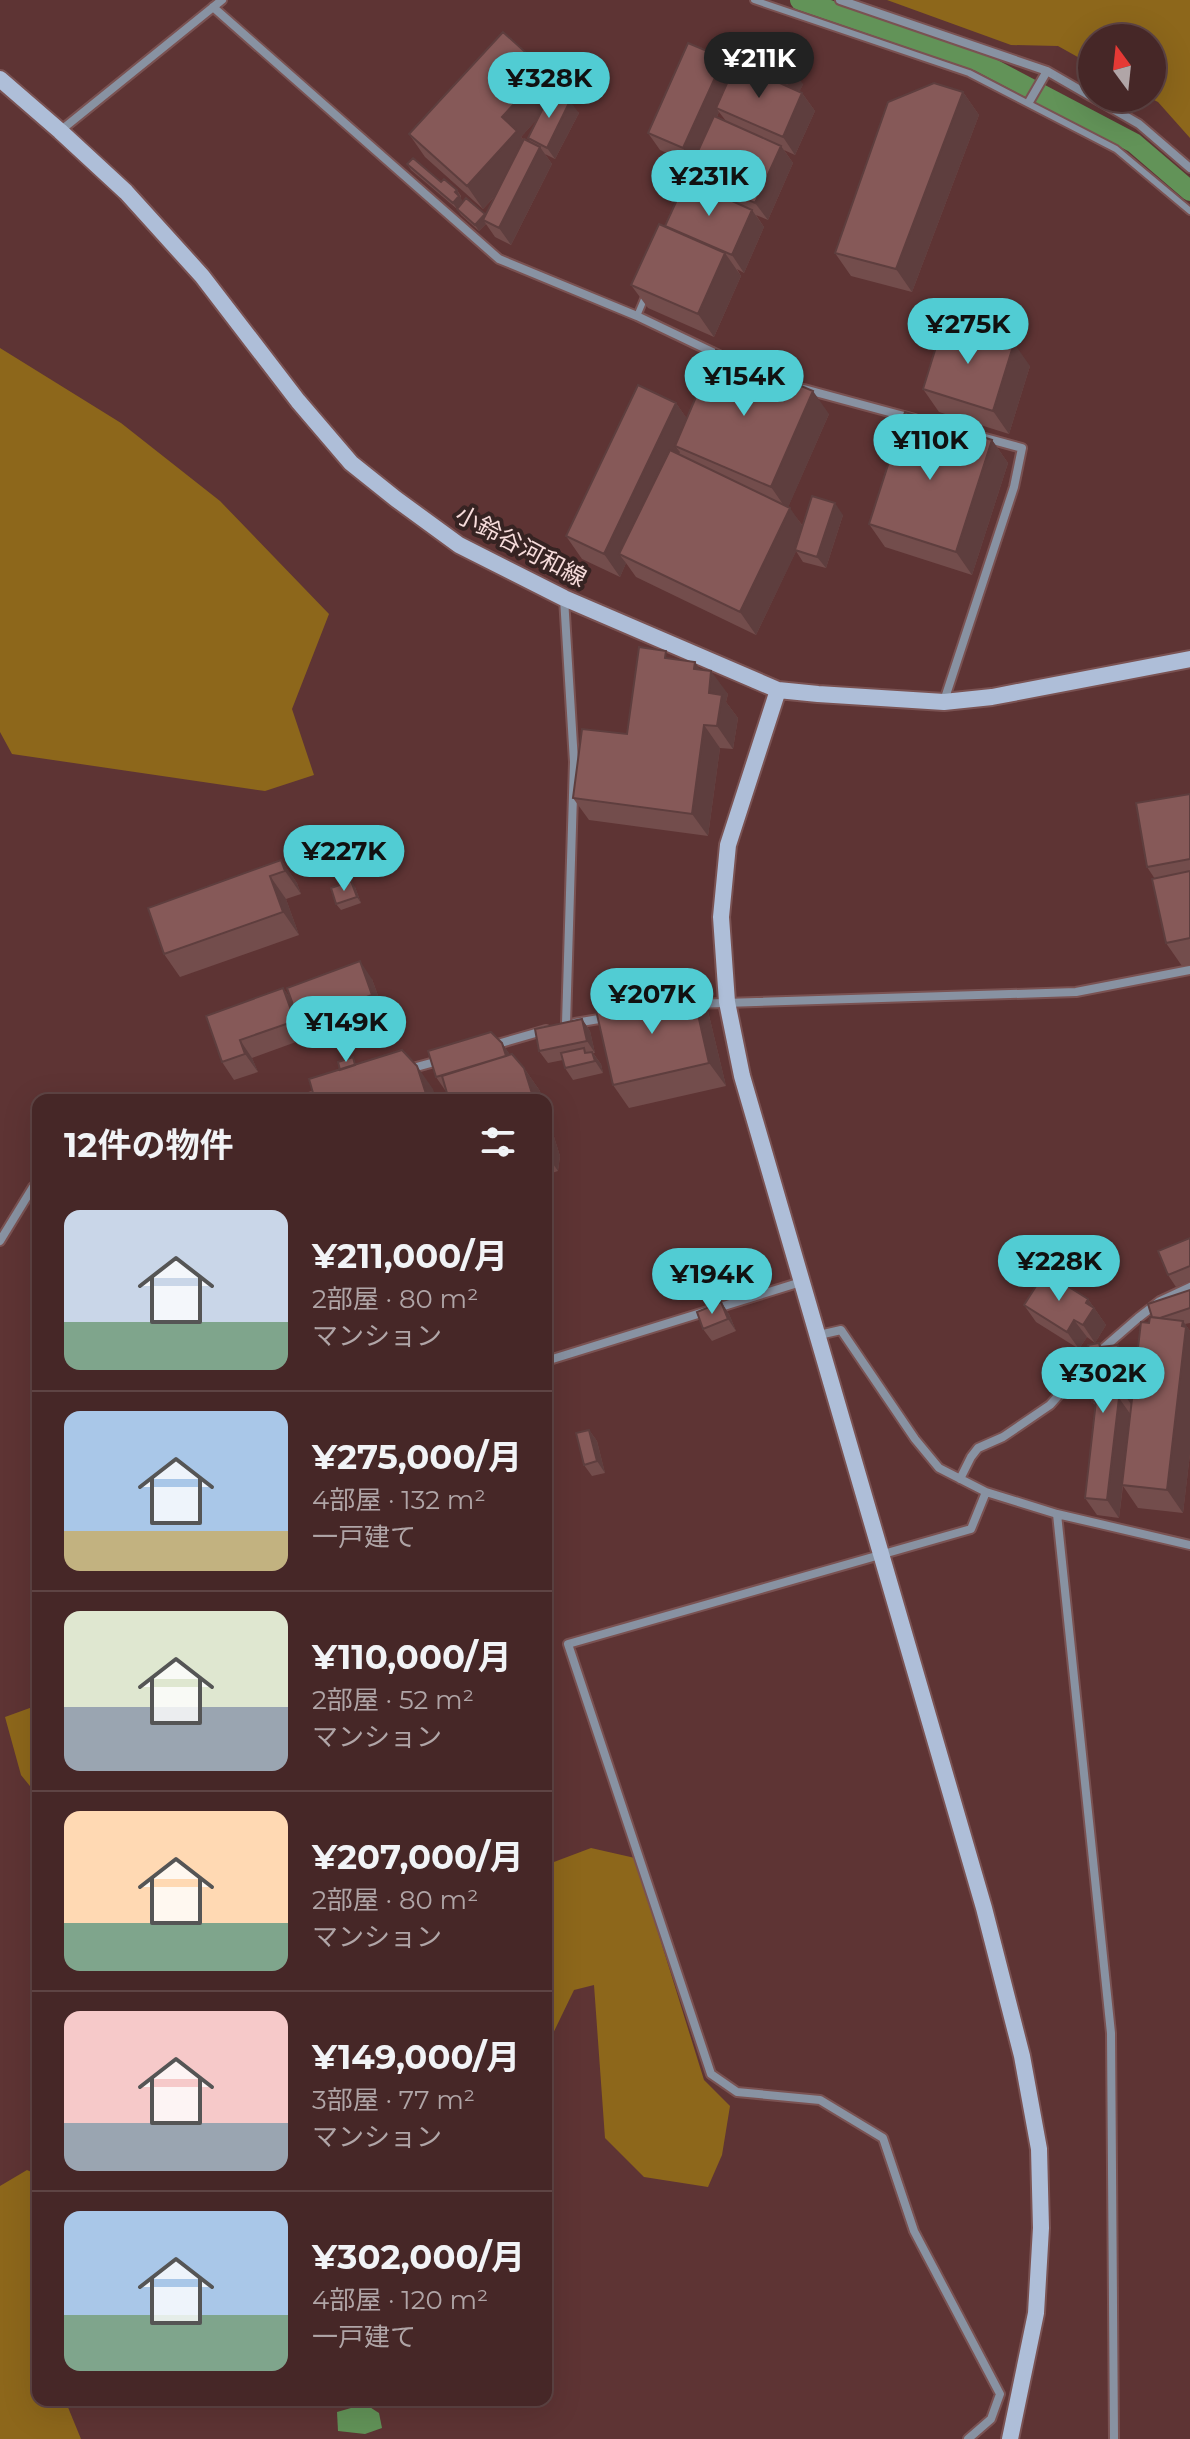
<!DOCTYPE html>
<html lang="ja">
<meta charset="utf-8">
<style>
:root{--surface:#462727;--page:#503333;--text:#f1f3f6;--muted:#b0a5a7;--line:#5e4444;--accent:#51ccd3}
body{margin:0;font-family:Montserrat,"Noto Sans JP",sans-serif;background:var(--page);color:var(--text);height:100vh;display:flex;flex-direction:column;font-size:30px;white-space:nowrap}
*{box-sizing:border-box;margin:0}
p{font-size:26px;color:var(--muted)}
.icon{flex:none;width:44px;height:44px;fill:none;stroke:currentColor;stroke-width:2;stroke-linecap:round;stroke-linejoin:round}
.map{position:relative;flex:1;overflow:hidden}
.panel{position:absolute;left:32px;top:1094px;width:520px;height:1312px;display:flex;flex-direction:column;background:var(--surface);border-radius:16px;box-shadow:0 8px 32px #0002,0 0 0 2px var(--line)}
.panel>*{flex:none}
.needle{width:52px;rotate:345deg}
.buttons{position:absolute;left:1078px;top:24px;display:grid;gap:16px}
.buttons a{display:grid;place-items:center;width:88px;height:88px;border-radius:50%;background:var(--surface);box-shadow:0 8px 32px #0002,0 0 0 2px var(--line);font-size:40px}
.price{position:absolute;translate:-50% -68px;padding:0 18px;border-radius:28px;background:var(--accent);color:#111;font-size:26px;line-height:52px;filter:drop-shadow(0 2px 4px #0008)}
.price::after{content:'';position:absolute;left:50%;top:48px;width:24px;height:18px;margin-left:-12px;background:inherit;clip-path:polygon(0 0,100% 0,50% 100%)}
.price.active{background:#222;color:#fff}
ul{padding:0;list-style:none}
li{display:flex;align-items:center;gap:24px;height:200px;padding:0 32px}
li+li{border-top:2px solid var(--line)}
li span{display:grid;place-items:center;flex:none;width:224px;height:160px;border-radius:16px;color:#555}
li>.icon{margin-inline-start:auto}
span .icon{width:96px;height:96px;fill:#fffc;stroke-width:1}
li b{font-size:34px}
h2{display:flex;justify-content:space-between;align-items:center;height:96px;padding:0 32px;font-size:34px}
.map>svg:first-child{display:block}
</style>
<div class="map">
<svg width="1190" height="2439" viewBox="0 0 1190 2439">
<rect width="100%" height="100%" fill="#5e3434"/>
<!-- forest -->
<path fill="#8d671b" d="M887 0H1190V138L1158 102 1150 98H1152V38H1092V65L1058 46 1011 45Z
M0 348 121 423 220 501 329 614 292 709 314 775 265 791 12 754 0 732Z
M38 1705V1796L21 1775 5 1717Z
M591 1848 635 1858 704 2080 730 2106 722 2155 708 2187 644 2177 605 2138 594 1985 574 1990 546 2048V1865Z
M27 2170 38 2175V2400H65L81 2439H0V2186Z"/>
<!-- water -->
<path fill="#629358" d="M365 2404 379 2413 382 2428 365 2434 338 2431 337 2412Z"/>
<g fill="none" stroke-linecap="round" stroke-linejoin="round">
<!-- canal -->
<path stroke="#629358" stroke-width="20" d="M800 0 978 61 1134 143 1190 191"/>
<defs>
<path id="lane" d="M754 0 969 73 1116 149 1190 211
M637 316 645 297"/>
<path id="street" d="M840 0 1047 71 1092 97
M213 7 499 259 637 316 725 358
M1094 98 1139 124 1190 168
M1029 102 1047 71
M60 131 222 0
M804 389 915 419
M564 598 574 762 566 1024
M944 701 1014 487 1022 448 978 436
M693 1004 1076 992 1190 970
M575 1023 605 1018
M494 1045 546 1030
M409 1069 442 1060
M302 1100 323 1094
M0 1241 33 1187 38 1183
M819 1335 841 1330 915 1439 939 1468 986 1492 1057 1514 1190 1545
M546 1361 801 1282
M960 1479 971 1457 978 1448 1003 1437 1050 1405 1092 1358 1138 1318 1160 1301 1190 1287
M1057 1514 1111 2033 1114 2439
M968 2439 991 2419 1000 2394 914 2231 883 2138 820 2100 737 2092 711 2074 568 1644 971 1529 986 1492"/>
<path id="secondary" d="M0 79 60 131 126 192 202 276 298 401 351 463 396 499 459 545 564 598 778 690 818 694 944 702 992 697 1190 659
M778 690 728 845 721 917 727 1002 742 1076 984 1908 1022 2056 1039 2149 1041 2228 1036 2313 1010 2439"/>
</defs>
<!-- lane casing -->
<use href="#lane" stroke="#7a5252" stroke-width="10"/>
<!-- street casing -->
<use href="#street" stroke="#7a5252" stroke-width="12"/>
<!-- secondary casing -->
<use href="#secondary" stroke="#7a5252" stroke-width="20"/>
<!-- lane -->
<use href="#lane" stroke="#8892a2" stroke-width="6"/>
<!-- street -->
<use href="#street" stroke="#8892a2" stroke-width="8"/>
<!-- secondary -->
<use href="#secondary" stroke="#aebed8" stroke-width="16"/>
</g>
<!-- wall -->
<path fill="#734d4c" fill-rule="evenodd" d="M724 58 733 71 749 69 803 84 799 92 802 93 815 111 795 155 784 150 793 163 768 220 756 215 764 227 744 273 737 269 741 276 714 337 648 308 631 285 666 227 696 185 688 173 692 164 660 150 648 133ZM719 112 726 121 717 117Z
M963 92 979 115 912 292 851 276 835 253Z
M561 93 559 95 579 113 555 159 545 154 552 164 511 245 495 237 486 224 479 231 461 215 457 209 485 215 496 195 483 209 425 157 409 134ZM538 118 528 138 531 143 524 140 521 137Z
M407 164 457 190 461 196 457 209 411 170Z
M1030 366 1009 434 939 412 923 389Z
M676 403 687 419 829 414 788 507 803 526 843 515 826 568 803 562 796 551 756 635 636 577 626 563 620 577 582 559 566 536Z
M992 440 1008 463 972 575 885 547 869 524Z
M672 659 700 670 728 694 726 702 738 718 733 749 720 748 708 836 589 820 573 798 627 734Z
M1190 794V965L1182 966 1166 943 1155 879 1147 867Z
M281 860 297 883 301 894 286 899 299 935 180 977 164 954Z
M355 887 361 903 341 910 336 904Z
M372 979 384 1012 370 1017 374 1028 357 1034 350 1024 311 1038 303 1027 307 1038 252 1058 258 1072 234 1080 222 1062 283 988 291 999Z
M692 988 708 1011 726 1086 629 1108 613 1085Z
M582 1019 590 1031 595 1053H593L601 1064 603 1073 573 1080 565 1068 563 1060 548 1063 539 1051Z
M502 1043 510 1055 524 1068 540 1091 447 1093 436 1077Z
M546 1111 560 1156 558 1171 546 1175Z
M1190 1238V1281L1176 1287 1168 1275Z
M1190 1290V1323L1185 1324 1190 1331V1454L1183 1513 1138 1508 1123 1486 1119 1518 1097 1515 1085 1498 1096 1406 1092 1402 1089 1349 1099 1343 1102 1347 1118 1345 1130 1362 1133 1385 1149 1323 1152 1317Z
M1088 1299 1106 1325 1095 1343 1087 1337 1079 1349 1036 1322 1024 1305Z
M721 1302 729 1314 736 1331 712 1341 703 1329Z
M546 1324 554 1349 546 1351Z
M589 1430 597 1441 605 1473 592 1476 584 1465Z"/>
<!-- shaded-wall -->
<path fill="#5e3e3e" d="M724 58 736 76 716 108 719 112 695 166 683 148Z
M545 70 561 93 521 137 533 154 483 209 467 186 502 117Z
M795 72 803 84 797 98 788 86Z
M963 92 979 115 912 292 896 269Z
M802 93 815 111 795 155 783 137Z
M570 101 579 113 555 159 547 148Z
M781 146 793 163 768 220 755 203Z
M540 147 552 164 511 245 499 228Z
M457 190 463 202 457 209 453 203 455 192Z
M752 210 764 227 744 273 732 255Z
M485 214 489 220H483L486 224 479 231 475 225Z
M725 253 741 276 714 337 698 314Z
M1014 343 1030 366 1009 434 993 411Z
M813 391 829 414 787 510 771 487Z
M676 403 692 426 675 446 680 452 629 558 619 554 626 563 620 577 604 554Z
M992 440 1008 463 972 575 956 552Z
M835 503 843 515 826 568 817 557Z
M790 508 806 531 756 635 740 612Z
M695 662 710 684 711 671 728 694 726 702 738 718 733 749 717 726 709 693 694 669Z
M704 725 720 748 708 836 692 814Z
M281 860 297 883 301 894 285 871Z
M270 876 286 899 299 935 283 912Z
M351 881 355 887 361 903 357 897Z
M360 961 372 979 384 1012 372 995Z
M283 988 296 1006 299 1021 303 1027 307 1038 295 1021Z
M692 988 708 1011 726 1086 709 1063Z
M358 1000 370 1017 374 1028 362 1011Z
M582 1019 590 1031 595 1053 587 1041Z
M240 1040 252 1058 258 1072 245 1054Z
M502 1043 514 1061 506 1056Z
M592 1052 601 1064 603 1073 595 1061Z
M417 1066 433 1089 437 1100H428Z
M524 1068 540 1091 543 1100H534Z
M546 1111 560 1156 558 1171 546 1154Z
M1088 1299 1106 1325 1095 1343 1083 1325 1086 1303Z
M721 1302 729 1314 736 1331 728 1319Z
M1074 1320 1087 1337 1079 1349 1067 1332Z
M1183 1321 1190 1331V1454L1183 1513 1167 1490Z
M546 1324 554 1349 546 1337Z
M1118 1345 1130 1362 1138 1414 1126 1397Z
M1119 1398 1131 1415 1119 1518 1107 1500Z
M589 1430 597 1441 605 1473 597 1461Z
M546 1459V1460L550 1486 546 1480Z"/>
<!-- building -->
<path fill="#865958" stroke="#5e3e3e" stroke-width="2" d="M503 32 545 70 502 117 517 131 467 186 409 134Z
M688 43 724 58 683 148 648 133Z
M754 54 795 72 788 86 748 68Z
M736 63 802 93 783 137 716 108Z
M934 83 963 92 896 269 835 253 888 102Z
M551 92 570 101 547 148 528 138Z
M714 116 781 146 755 203 688 173Z
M524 139 540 147 499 228 483 220Z
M413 158 441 182 444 179 457 190 455 192 459 196 453 203 407 164Z
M686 180 752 210 732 255 665 226Z
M466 198 485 214 475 225 457 209Z
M659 224 725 253 698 314 631 285Z
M944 321 1014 343 993 411 923 389Z
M716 350 813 391 771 487 675 446Z
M638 385 676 403 604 554 566 536Z
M905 412 992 440 956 552 869 524Z
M670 450 790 508 740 612 619 554Z
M812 496 835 503 817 557 795 550Z
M639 647 666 651 665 658 695 662 694 669 711 671 709 693 722 695 717 726 704 725 692 814 573 798 582 729 627 734Z
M1190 794V859L1147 867 1136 803Z
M281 860 285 871 270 876 283 912 164 954 148 908Z
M1190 871V938L1166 943 1152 879Z
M351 881 357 897 336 904 331 888Z
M360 961 372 995 358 1000 362 1011 345 1017 341 1005 299 1021 287 988Z
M283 988 295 1021 240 1040 245 1054 222 1062 206 1016Z
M692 988 709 1063 613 1085 596 1010Z
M582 1019 587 1041 539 1051 535 1029Z
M491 1032 502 1043 506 1056 436 1077 428 1051Z
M584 1048 585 1053 592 1052 595 1061 565 1068 561 1053Z
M402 1050 417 1066 428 1100H315L309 1079Z
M512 1054 524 1068 534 1100H449L442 1076Z
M353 1057 355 1065 340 1070 338 1062Z
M1190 1238V1266L1168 1275 1158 1251Z
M1045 1272 1088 1299 1086 1303 1094 1308 1083 1325 1074 1320 1067 1332 1024 1305Z
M1190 1290V1308L1160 1318 1152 1317 1148 1304Z
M721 1302 728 1319 703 1329 697 1312Z
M1150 1317 1183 1321 1182 1326 1186 1327 1167 1490 1122 1485 1141 1322 1149 1323Z
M1099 1343 1100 1347 1118 1345 1126 1397 1119 1398 1107 1500 1085 1498 1096 1401 1092 1402 1085 1350 1089 1349 1088 1345Z
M589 1430 597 1461 584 1465 576 1433Z"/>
<g text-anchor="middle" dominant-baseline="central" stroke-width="8" stroke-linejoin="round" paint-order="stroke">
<!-- street labels -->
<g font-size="24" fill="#f7dcdb" stroke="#362322">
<text transform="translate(521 546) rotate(28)">小鈴谷河和線</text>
</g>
</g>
</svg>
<div class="buttons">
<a><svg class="needle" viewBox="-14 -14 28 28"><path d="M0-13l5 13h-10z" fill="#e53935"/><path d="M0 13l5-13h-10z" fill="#b0a5a7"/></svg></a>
</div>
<b class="price active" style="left:759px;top:100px">¥211K</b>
<b class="price" style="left:549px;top:120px">¥328K</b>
<b class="price" style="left:709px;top:218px">¥231K</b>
<b class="price" style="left:968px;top:366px">¥275K</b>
<b class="price" style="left:744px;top:418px">¥154K</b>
<b class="price" style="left:930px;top:482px">¥110K</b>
<b class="price" style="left:344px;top:893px">¥227K</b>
<b class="price" style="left:652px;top:1036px">¥207K</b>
<b class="price" style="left:346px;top:1064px">¥149K</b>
<b class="price" style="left:1059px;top:1303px">¥228K</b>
<b class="price" style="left:712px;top:1316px">¥194K</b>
<b class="price" style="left:1103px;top:1415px">¥302K</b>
<section class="panel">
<h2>12件の物件<svg class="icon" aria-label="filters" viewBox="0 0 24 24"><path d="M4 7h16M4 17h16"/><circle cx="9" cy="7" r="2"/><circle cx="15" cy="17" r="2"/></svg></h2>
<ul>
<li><span style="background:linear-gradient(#c9d6e8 70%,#7fa58c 0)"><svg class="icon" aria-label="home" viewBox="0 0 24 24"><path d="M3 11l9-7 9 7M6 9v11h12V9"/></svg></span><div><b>¥211,000/月</b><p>2部屋 · 80 m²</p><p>マンション</p></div></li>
<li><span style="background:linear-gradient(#a9c7e8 75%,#c2b280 0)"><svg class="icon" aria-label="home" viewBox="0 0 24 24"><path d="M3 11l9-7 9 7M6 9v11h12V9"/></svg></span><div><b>¥275,000/月</b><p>4部屋 · 132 m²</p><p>一戸建て</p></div></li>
<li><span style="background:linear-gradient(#dfe7d0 60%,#9aa5b1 0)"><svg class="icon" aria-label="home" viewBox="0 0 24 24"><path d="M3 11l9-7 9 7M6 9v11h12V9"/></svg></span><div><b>¥110,000/月</b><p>2部屋 · 52 m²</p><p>マンション</p></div></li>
<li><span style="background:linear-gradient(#ffd9b3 70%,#7fa58c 0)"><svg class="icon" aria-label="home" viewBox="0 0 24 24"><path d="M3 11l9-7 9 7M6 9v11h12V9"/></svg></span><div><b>¥207,000/月</b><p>2部屋 · 80 m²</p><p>マンション</p></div></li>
<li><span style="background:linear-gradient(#f6c9c9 70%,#9aa5b1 0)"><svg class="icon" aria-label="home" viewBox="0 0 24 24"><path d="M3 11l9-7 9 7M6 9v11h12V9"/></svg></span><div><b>¥149,000/月</b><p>3部屋 · 77 m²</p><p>マンション</p></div></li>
<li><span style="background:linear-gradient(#a9c7e8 65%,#7fa58c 0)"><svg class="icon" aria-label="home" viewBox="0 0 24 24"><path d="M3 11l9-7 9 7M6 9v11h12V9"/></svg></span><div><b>¥302,000/月</b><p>4部屋 · 120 m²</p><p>一戸建て</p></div></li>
</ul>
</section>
</div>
